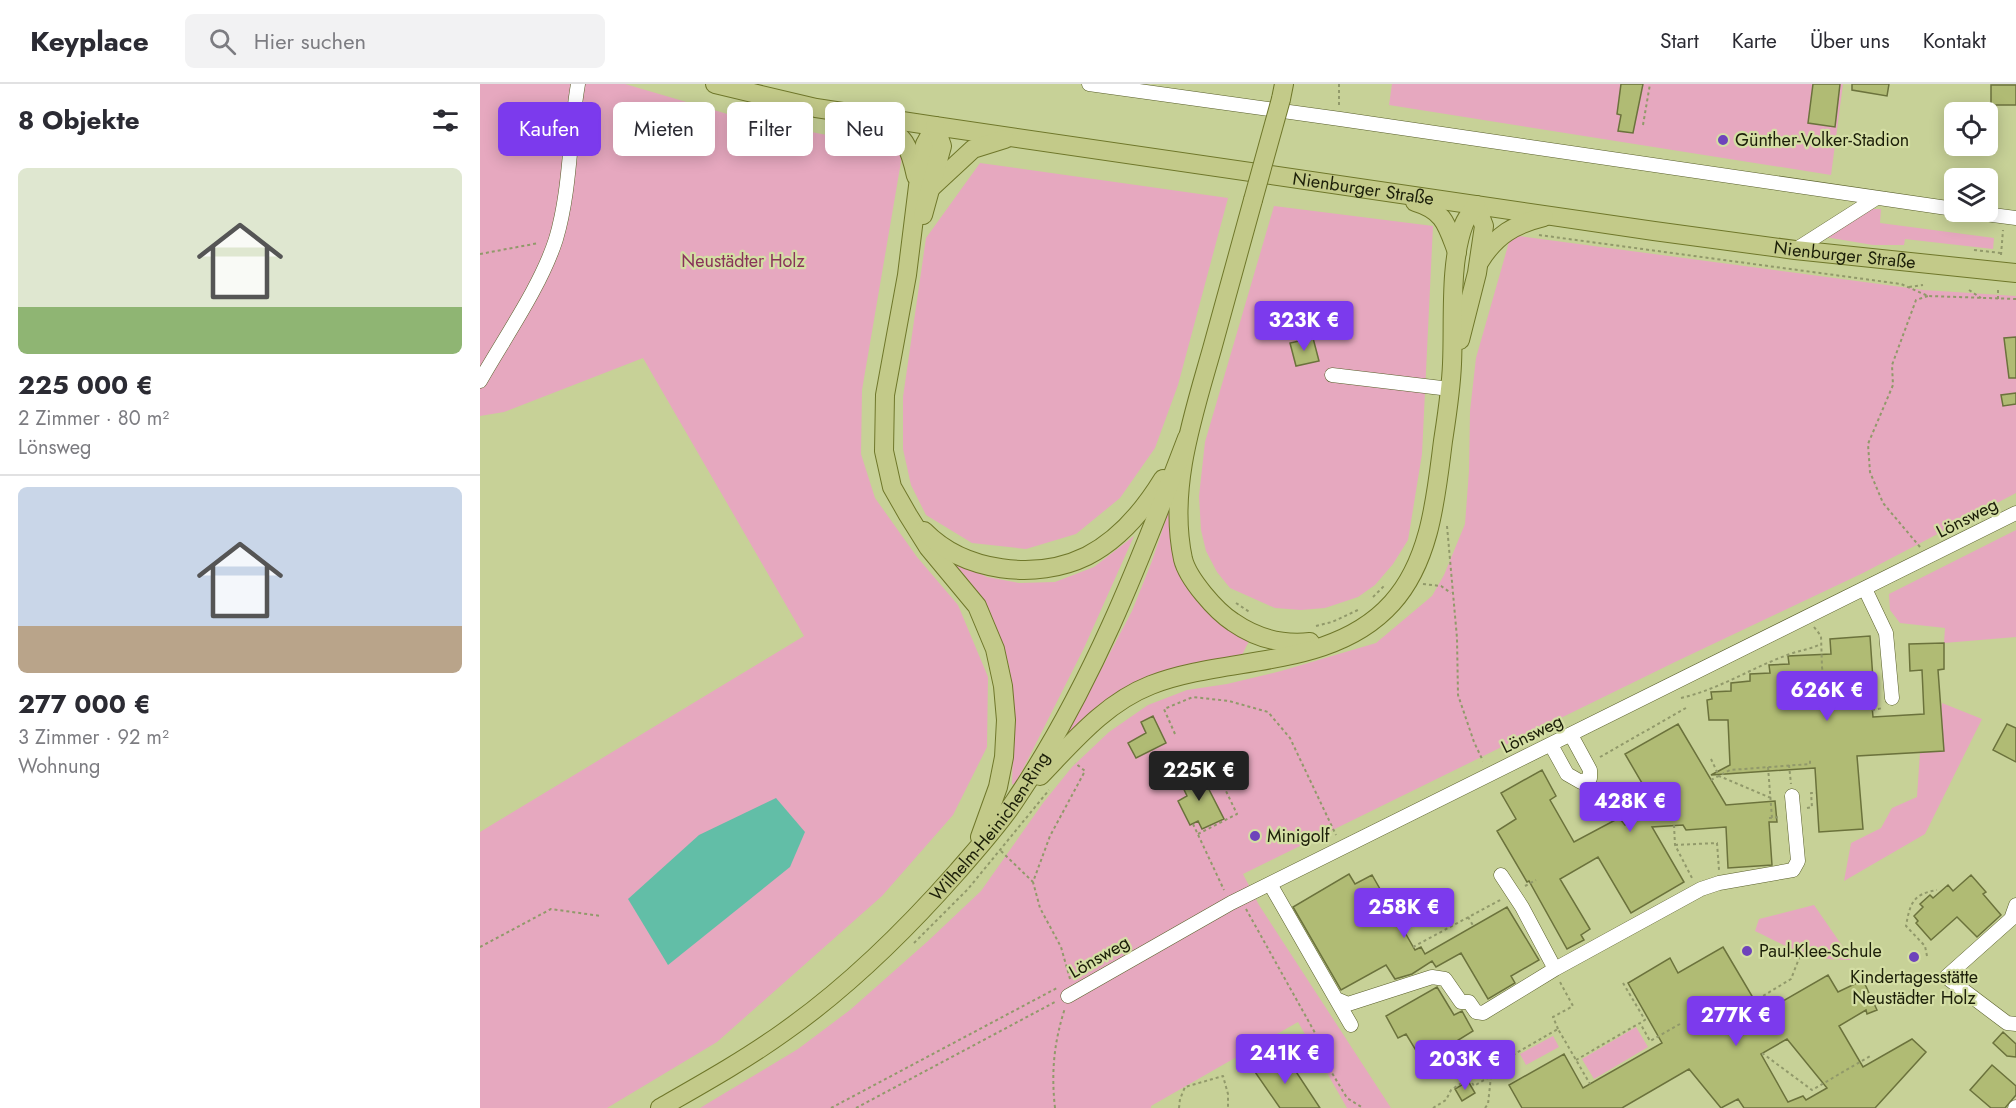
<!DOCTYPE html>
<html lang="de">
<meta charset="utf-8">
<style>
:root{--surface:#fff;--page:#f2f2f3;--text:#2b2b33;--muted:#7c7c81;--line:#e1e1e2;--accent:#7c3aed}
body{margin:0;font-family:Jost,sans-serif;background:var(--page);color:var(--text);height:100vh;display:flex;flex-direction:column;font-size:22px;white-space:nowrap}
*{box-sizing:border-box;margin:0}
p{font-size:20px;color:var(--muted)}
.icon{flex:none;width:33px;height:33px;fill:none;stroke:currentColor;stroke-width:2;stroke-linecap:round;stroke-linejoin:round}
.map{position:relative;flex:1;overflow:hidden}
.details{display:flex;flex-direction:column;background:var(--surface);width:480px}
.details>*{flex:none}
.top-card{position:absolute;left:18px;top:18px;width:570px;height:54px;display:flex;gap:12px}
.tools{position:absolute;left:1464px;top:18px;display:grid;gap:12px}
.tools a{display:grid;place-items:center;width:54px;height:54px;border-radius:9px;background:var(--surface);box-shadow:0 3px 15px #0003;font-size:30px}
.price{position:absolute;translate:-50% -51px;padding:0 14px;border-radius:6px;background:var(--accent);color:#fff;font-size:20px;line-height:39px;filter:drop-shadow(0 2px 3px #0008)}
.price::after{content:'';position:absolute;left:50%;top:36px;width:18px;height:14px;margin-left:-9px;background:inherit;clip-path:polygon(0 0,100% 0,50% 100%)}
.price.current{background:#222;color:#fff}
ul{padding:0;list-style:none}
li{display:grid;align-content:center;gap:12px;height:318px;padding:0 18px}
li+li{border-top:2px solid var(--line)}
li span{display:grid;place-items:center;height:186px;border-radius:9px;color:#555}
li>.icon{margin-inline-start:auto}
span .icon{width:108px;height:108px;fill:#fffc;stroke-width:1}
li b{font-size:26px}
h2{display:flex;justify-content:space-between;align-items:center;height:72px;padding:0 18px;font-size:26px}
.tag{padding:0 21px;border-radius:9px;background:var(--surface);box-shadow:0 3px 15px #0003;font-size:21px;line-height:54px}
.tag.current{background:var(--accent);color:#fff}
header{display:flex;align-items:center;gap:36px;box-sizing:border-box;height:84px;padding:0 30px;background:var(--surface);border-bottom:2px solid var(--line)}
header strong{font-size:28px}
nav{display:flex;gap:33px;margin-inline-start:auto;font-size:21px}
.search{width:420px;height:54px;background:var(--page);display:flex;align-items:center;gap:15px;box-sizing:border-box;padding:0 21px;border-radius:9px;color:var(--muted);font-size:22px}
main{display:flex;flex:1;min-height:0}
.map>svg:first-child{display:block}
</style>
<header>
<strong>Keyplace</strong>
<div class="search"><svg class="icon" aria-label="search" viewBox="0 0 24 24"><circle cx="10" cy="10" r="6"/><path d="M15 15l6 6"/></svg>Hier suchen</div>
<nav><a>Start</a><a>Karte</a><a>Über uns</a><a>Kontakt</a></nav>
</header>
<main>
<section class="details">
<h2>8 Objekte<svg class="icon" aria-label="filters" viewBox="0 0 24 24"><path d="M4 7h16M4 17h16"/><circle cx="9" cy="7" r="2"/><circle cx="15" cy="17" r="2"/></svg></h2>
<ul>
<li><span style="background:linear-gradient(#dfe7d0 75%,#8fb573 0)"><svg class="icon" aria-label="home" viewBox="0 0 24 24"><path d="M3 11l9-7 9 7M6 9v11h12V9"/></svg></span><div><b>225 000 €</b><p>2 Zimmer · 80 m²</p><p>Lönsweg</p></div></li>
<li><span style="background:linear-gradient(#c9d6e8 75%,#b9a48a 0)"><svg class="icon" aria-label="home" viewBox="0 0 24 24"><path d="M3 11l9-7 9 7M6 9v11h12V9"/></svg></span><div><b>277 000 €</b><p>3 Zimmer · 92 m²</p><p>Wohnung</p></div></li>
</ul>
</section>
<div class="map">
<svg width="1536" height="1024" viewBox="0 0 1536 1024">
<rect width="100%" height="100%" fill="#c7d197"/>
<!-- green -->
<path fill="#e6a8bf" d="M0 0H145L261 34 423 66 382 306 381 370 395 414 437 473 478 521 508 593 507 663 473 731 402 812 237 958 127 1024H0V748L324 552 163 274 24 328 0 332Z
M912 0H1363L1351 91 909 21Z
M500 79 748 114 698 301 675 364 640 414 596 450 546 465 492 459 446 431 431 401 423 365V313L446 154Z
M794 122 953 142 942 370 928 456 913 480 895 501 878 513 845 524 821 526 795 524 750 504 737 488 726 467 721 446 719 412 725 358Z
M1392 125H1401L1400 139 1514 154 1513 165 1425 155 1424 161H1393L1345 153Z
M1031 151 1444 206 1536 212V409L1383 489 1195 578 763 790 779 821 911 1024H867L818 938 671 1022V1024H220L318 965 370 926 448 857 501 807 563 719 592 683 629 648 668 621 707 606 747 600 801 587 896 559 952 512 964 491 985 440 989 387 990 327 996 274Z
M692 417V460L697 480 770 555 761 573 725 579 585 654 652 527 672 477Z
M1536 446V553L1464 559 1465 544 1420 539 1410 526 1409 510Z
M654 452 604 564 535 701 532 700 534 632 529 581 509 525 465 471 507 493 539 499 575 498 614 483Z
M1462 619 1502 635 1445 750 1364 797 1371 759 1401 744 1412 724 1437 713 1440 668 1461 627Z
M1334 821 1372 876C1330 877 1312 865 1275 847L1279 835Z
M1156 943 1168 963 1114 995 1102 975Z
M1073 952 1079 963 1046 981 1040 970Z"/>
<!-- water -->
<path fill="#62bea7" d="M296 714 325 748 310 783 188 881 148 815 219 751Z"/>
<!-- building -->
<path fill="#b0bb74" stroke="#6b723c" stroke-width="1.5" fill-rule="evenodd" d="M1141 0H1163L1153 49 1138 47 1141 31 1137 30Z
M1333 0H1360L1355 43 1328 39Z
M1372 0H1409L1407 12 1372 6Z
M1511 1H1536V21H1511Z
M1536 253V294H1529L1524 254Z
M833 254 839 277 816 282 810 259Z
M1536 309V320L1523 322 1521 311Z
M1390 552 1394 610H1391L1393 633 1444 630 1442 586 1430 587 1429 560 1464 559V585L1458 586 1464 667 1377 672 1383 745 1339 748 1335 684 1231 691 1250 681 1248 636H1229L1227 616 1232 615 1231 608 1251 607V599L1270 597V590L1290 589 1289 581 1309 580 1308 572 1351 570 1350 555Z
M673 632 686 659 656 674 648 659 666 649 661 638Z
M1198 640 1246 721 1295 717 1297 738H1289L1292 781 1248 784 1246 743 1206 746 1203 741 1172 743 1204 798 1151 829 1118 773 1080 795 1110 845 1101 851 1104 856 1087 865 1049 797 1047 798 1017 747 1036 735 1021 709 1062 686 1076 712 1070 716 1094 758 1139 734 1145 741 1176 723 1145 670Z
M1527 640 1536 644V678L1513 666Z
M720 688 744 735 722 745 718 737 710 741 698 717 707 712 700 697Z
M869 790 875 800 892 791 935 866 941 863 945 870 1027 823 1059 876 1031 892 1035 899 1008 915 981 869 956 883 952 877 932 890 915 895 906 881 861 906 813 823Z
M1491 791 1506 808 1503 810 1521 831 1497 853 1477 833 1451 856 1436 839 1438 837 1434 832 1443 823 1440 820 1450 811 1453 814 1468 801 1473 807Z
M1243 863 1282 929 1348 891 1358 908 1383 896 1397 926 1387 930 1386 926 1359 942 1383 983 1432 955 1446 968 1395 1024H1264L1258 1015 1241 1024 1209 985 1142 1024H1042L1029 1001 1084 970 1103 1004 1182 959 1148 899 1190 874 1198 889ZM1307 955 1347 1004 1326 1016 1323 1012 1308 1018 1281 970Z
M957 903 974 931 982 927 993 947 943 978 926 950 918 954 906 932Z
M1523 948 1536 960V973L1527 972 1513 959Z
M805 971 840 1024H800L773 985Z
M1512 981 1536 1002V1011L1525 1024H1511L1490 1006Z
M988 997 995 1009 982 1017 975 1005Z"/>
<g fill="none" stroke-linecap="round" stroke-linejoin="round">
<defs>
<path id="minor" d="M609 0 860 35 1474 125
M1490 128 1536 134
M1315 166 1395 115
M852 291 970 305
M0 297C25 253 61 202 76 155 91 104 89 52 98 0
M1385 505 1406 549 1412 614
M1071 661 1087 690 1101 698 1110 694V686L1091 651
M1021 791 1042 823 1075 885 1221 805 1239 799 1313 786 1318 777 1312 712
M790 800 856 915 868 920 952 893 965 895 981 918H989L996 928 1003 929 1075 885
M1536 821 1531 835 1466 893 1527 939 1536 940
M588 912 751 819 1536 429
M856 915 871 941
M1535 1024 1536 1023"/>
<g id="major">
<path id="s1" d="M235 0 336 24 455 42 1174 147 1315 166 1536 189"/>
<path d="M801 15 804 0"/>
<path d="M398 35C425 54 429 60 436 92"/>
<path d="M455 42 445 60 438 102 427 191 405 311 404 367 412 403 428 431 448 463 497 522 515 565 523 602 526 636 524 673 518 703 500 753"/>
<path d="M452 103 493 65 525 55"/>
<path d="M773 116C759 166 745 216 732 265 713 332 688 405 703 475 708 495 736 527 753 538 776 554 803 561 830 558"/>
<path d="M935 118C965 127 967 142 977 168"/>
<path d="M443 131 462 62 455 42"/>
<path d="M1000 177C1016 151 1035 140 1064 133"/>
<path d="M980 256 997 189 1004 142 996 121"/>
<path d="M444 447C484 488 556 497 607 472 640 455 664 426 683 395"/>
<path d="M560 692C593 658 625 619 671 601 748 571 852 586 912 519 951 476 956 411 963 357 967 331 971 306 972 280 974 238 969 179 984 140 987 133 992 127 996 121"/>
<path id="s2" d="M180 1024C222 1000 265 976 304 948 368 903 425 847 477 788 496 766 517 743 534 718 610 606 659 480 707 354"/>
</g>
</defs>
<!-- minor casing -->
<use href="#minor" stroke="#595f2a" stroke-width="15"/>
<!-- major casing -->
<use href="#major" stroke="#6f772a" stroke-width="20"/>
<!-- path -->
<path stroke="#91996a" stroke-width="2" stroke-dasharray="3 3" stroke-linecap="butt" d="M859 0V21
M1163 41 1170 0
M1059 151 1421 200 1448 212 1536 215
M1494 166 1521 169
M0 170 59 159
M1521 171 1523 146
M1429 203 1443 201
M1489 206 1501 214
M1518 215V203
M967 442 977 554 978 611 994 658 1003 677
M1440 463 1403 419 1390 388 1388 360 1413 301 1412 281 1436 216 1448 212
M943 500 961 502 971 509
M893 513 904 502
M756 519 771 529
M836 542 852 538 880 525
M1334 543 1341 552 1342 583 1345 605
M1201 614C1240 605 1273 583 1310 570 1321 566 1331 565 1341 560
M1392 626 1403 624
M695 650 684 625 713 613 749 617 788 628 810 654 856 751
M1120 673 1206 624
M1231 675 1239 692 1291 714
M1309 681 1311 700
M1288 683 1292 734
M1231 696 1250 686 1330 680V675
M1114 708 1131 739
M1327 724 1332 723 1331 709H1336
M1289 734 1301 733
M713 740 744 806
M1194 741 1195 761 1212 794
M718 750 757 730 745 705
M1195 761 1237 759 1239 786
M521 767 553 798
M1045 802 1056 796
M766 825 839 956 852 989 867 1014 883 1024
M988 833 994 843
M434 859 488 805 569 706
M0 863 71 825 121 832
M933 863 1022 815
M1447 872 1445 862 1426 842C1430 819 1433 810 1457 806
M590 895 581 863 560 824 553 798 570 752 605 687 595 679
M1143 899 1165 936 1160 939
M1278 915 1311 895 1320 872
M1078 945 1073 933 1093 922 1080 898
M1282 969 1332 1006 1392 971
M1096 976 1160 939 1170 957 1200 940
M351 1024 577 904
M376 1024 575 918
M575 1024C571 988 574 958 585 924
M699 1024 700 1015 705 1003 743 992 748 1010V1024
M953 1024 966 1016 971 1006 989 994 994 1002 1011 992
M1005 1024 1008 1020 1012 983 1078 945 1110 1000"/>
<!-- minor -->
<use href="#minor" stroke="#fff" stroke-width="14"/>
<!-- major -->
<use href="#major" stroke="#c3ca89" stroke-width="18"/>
<defs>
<path id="major-bridge" d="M773 116 801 15"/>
</defs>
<!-- major-bridge casing -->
<use href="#major-bridge" stroke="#6f772a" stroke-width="20" stroke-linecap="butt"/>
<!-- major-bridge -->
<use href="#major-bridge" stroke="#c3ca89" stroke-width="18"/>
</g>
<!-- markers -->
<g fill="#6e43bb" stroke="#d4dea4" stroke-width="2">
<circle cx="1243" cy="56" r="6"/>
<circle cx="775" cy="752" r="6"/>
<circle cx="1267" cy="867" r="6"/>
<circle cx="1434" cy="873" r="6"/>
</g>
<g text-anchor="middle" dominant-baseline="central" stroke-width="4.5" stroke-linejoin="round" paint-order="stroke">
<!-- poi labels -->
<g font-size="18" fill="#1c1f09" stroke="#d4dea4" text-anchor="start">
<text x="1255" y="56">Günther-Volker-Stadion</text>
<text x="787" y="752">Minigolf</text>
<text x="1279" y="867">Paul-Klee-Schule</text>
<text x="1434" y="893" text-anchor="middle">Kindertagesstätte<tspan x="1434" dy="21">Neustädter Holz</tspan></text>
</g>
<!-- street labels -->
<g font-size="18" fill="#1c1f09" stroke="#d4dea4">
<text stroke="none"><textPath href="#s1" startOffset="657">Nienburger Straße</textPath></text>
<text stroke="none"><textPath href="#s1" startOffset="1143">Nienburger Straße</textPath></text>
<text transform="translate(1487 434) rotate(-27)">Lönsweg</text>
<text transform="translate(1052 650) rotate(-26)">Lönsweg</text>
<text stroke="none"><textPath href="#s2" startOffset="438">Wilhelm-Heinichen-Ring</textPath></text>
<text transform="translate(619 873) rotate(-30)">Lönsweg</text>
</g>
<!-- park labels -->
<g font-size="18" fill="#893359" stroke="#d4dea4">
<text x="263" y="177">Neustädter Holz</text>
</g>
</g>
</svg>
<div class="tools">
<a><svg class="icon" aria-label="locate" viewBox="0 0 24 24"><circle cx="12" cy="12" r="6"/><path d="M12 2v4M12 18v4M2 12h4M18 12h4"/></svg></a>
<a><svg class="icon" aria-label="layers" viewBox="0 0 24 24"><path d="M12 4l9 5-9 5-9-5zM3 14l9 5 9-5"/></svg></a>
</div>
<b class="price" style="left:824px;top:268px">323K €</b>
<b class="price" style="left:1347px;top:638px">626K €</b>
<b class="price current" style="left:719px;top:718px">225K €</b>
<b class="price" style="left:1150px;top:749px">428K €</b>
<b class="price" style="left:924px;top:855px">258K €</b>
<b class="price" style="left:1256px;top:963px">277K €</b>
<b class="price" style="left:805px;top:1001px">241K €</b>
<b class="price" style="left:985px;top:1007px">203K €</b>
<div class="top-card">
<a class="tag current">Kaufen</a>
<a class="tag">Mieten</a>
<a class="tag">Filter</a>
<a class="tag">Neu</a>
</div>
</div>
</main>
